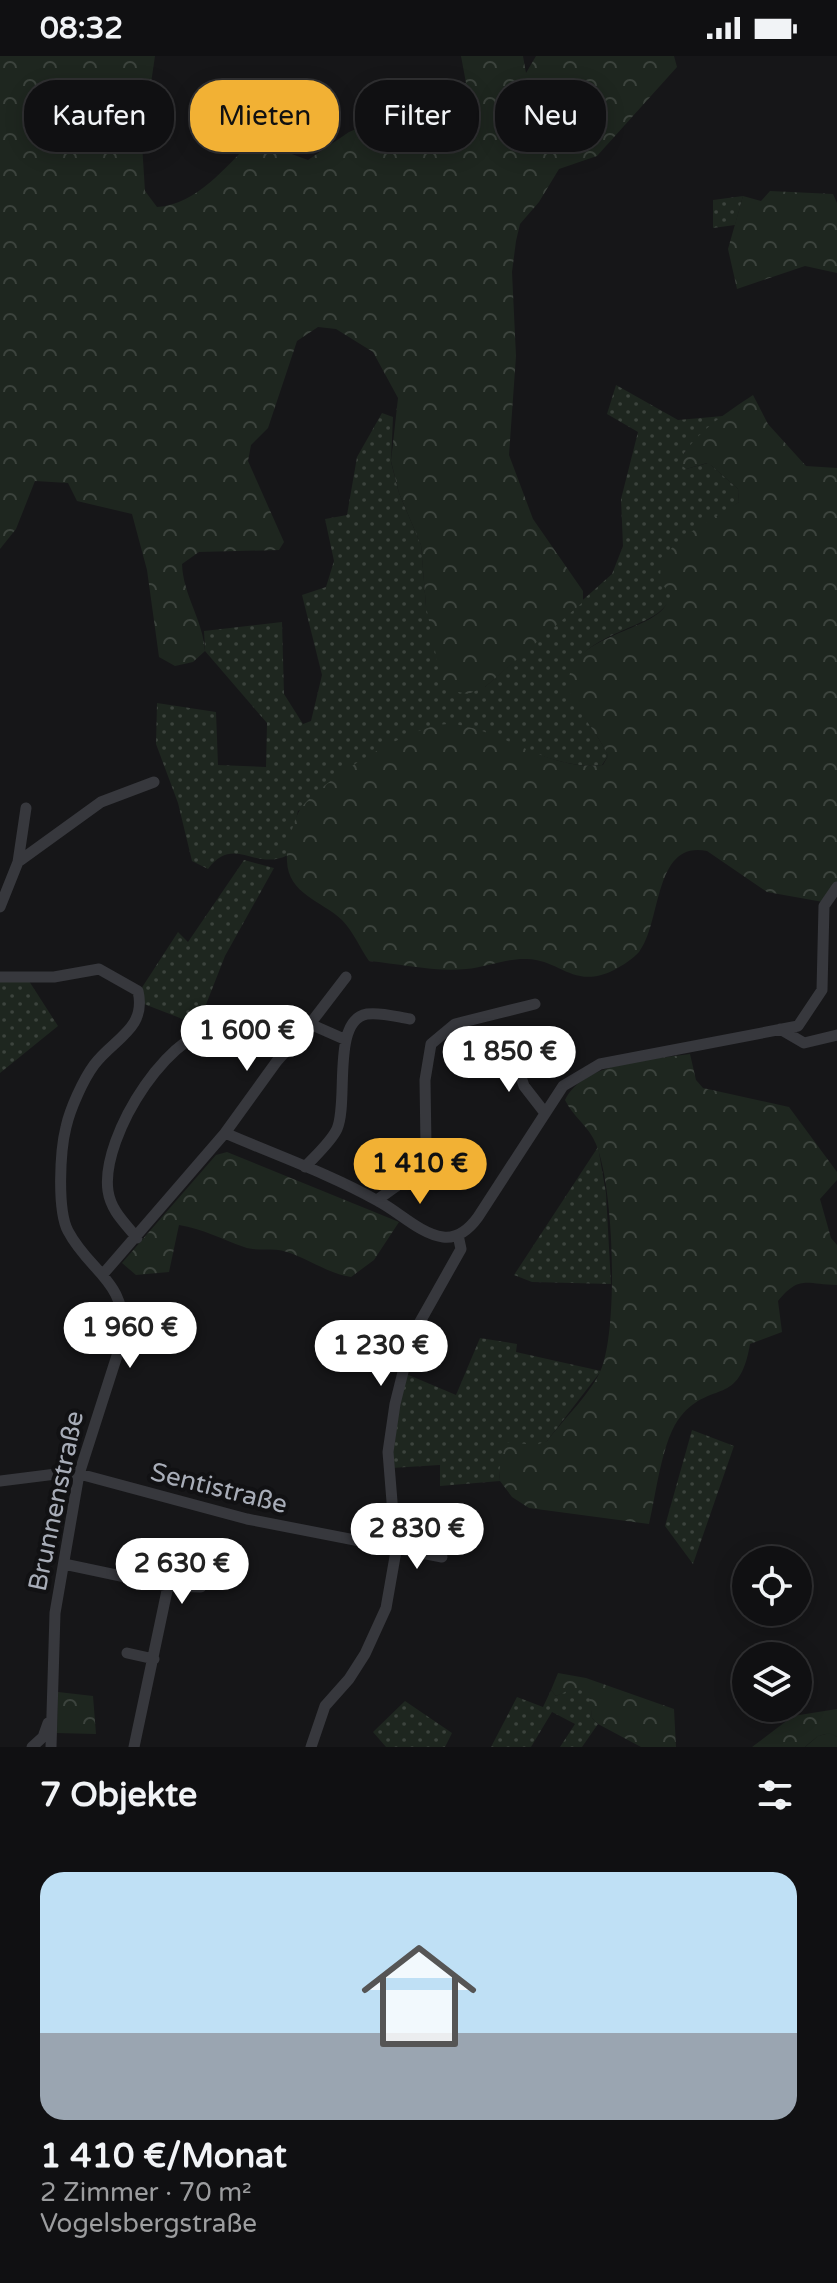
<!DOCTYPE html>
<html lang="de">
<meta charset="utf-8">
<style>
:root{--surface:#101012;--page:#1e1e20;--text:#f1f3f6;--muted:#9c9d9f;--line:#303032;--accent:#f2b134}
body{margin:0;font-family:"Varela Round",sans-serif;background:var(--page);color:var(--text);height:100vh;display:flex;flex-direction:column;font-size:30px;white-space:nowrap}
*{box-sizing:border-box;margin:0}
p{font-size:26px;color:var(--muted)}
.icon{flex:none;width:44px;height:44px;fill:none;stroke:currentColor;stroke-width:2;stroke-linecap:round;stroke-linejoin:round}
.map{position:relative;height:1691px;overflow:hidden}
.panel{display:flex;flex-direction:column;background:var(--surface);flex:1}
.panel>*{flex:none}
.guide{position:absolute;left:24px;top:24px;width:790px;height:72px;display:flex;gap:16px}
.fabs{position:absolute;left:732px;top:1490px;display:grid;gap:16px}
.fabs a{display:grid;place-items:center;width:80px;height:80px;border-radius:50%;background:var(--surface);box-shadow:0 4px 20px #0003,0 0 0 2px var(--line);font-size:40px}
.price{position:absolute;translate:-50% -68px;padding:0 18px;border-radius:28px;background:#fff;color:#222;font-size:26px;line-height:52px;filter:drop-shadow(0 2px 4px #0008)}
.price::after{content:'';position:absolute;left:50%;top:48px;width:24px;height:18px;margin-left:-12px;background:inherit;clip-path:polygon(0 0,100% 0,50% 100%)}
.price.on{background:var(--accent);color:#111}
ul{padding:0;list-style:none}
li{display:grid;align-content:center;gap:16px;height:424px;padding:0 40px}
li+li{border-top:2px solid var(--line)}
li span{display:grid;place-items:center;height:248px;border-radius:24px;color:#555}
li>.icon{margin-inline-start:auto}
span .icon{width:144px;height:144px;fill:#fffc;stroke-width:1}
li b{font-size:34px}
h2{display:flex;justify-content:space-between;align-items:center;height:96px;padding:0 40px;font-size:34px}
.chip{padding:0 28px;border-radius:32px;background:var(--surface);box-shadow:0 4px 20px #0003,0 0 0 2px var(--line);font-size:28px;line-height:72px}
.chip.on{background:var(--accent);color:#111}
.status{display:flex;justify-content:space-between;align-items:center;height:56px;padding:0 40px;background:var(--surface);direction:ltr}
.status svg{height:22px;fill:currentColor}
.map>svg:first-child{display:block}
</style>
<div class="status"><b>08:32</b><svg viewBox="0 0 49 12"><path d="M0 12V9h3v3zM5 12V6h3v6zM10 12V3h3v9zM15 12V0h3v12zM26 1h20v11H26zM47 4h2v5h-2z"/></svg></div>
<div class="map">
<svg width="837" height="1691" viewBox="0 0 837 1691">
<defs>
<pattern id="grass-dots" width="8" height="8" patternUnits="userSpaceOnUse" patternTransform="scale(2)"><rect width="8" height="8" fill="#1e261f"/><path d="M2 2h.1M6 6h.1" fill="none" stroke="#3c433d" stroke-width="1.8" stroke-linecap="round"/></pattern>
<pattern id="forest-crowns" width="20" height="18" patternUnits="userSpaceOnUse" patternTransform="scale(2)"><rect width="20" height="18" fill="#1e261f"/><path d="M2 6a3 3 0 1 1 6 0M12 15a3 3 0 1 1 6 0" fill="none" stroke="#3c433d"/></pattern>
</defs>
<rect width="100%" height="100%" fill="#161618"/>
<!-- grass -->
<path fill="url(#grass-dots)" d="M743 140 735 169 713 172V144Z
M616 329 678 364 723 360 684 397 686 413 708 407 712 410 738 433 739 446 732 451C716 475 678 543 658 557 629 577 567 585 570 632 570 645 601 681 608 700L602 709C556 715 497 678 449 668L298 755 288 799C255 816 234 778 208 813L192 805 178 747 156 688 157 647 216 656 218 709 266 711 267 667 205 595 204 575 282 566 284 638 303 668 311 665 322 619 302 539 326 531 334 505 325 463 347 459 357 401 382 357 393 361 391 406 399 437 421 489 426 550 485 631 612 518 623 490 621 443 638 376 607 358Z
M244 804 274 812 225 900 198 969 144 948 141 933 178 876 188 886Z
M0 924 29 925 58 970 0 1017Z
M598 1091 606 1137 611 1228 532 1226 514 1219Z
M480 1282 517 1288 516 1296 601 1315 547 1385 499 1415 500 1425 440 1430V1409L391 1412 404 1317 456 1339Z
M692 1374 734 1390 693 1508 665 1470Z
M574 1631 590 1637 592 1662 598 1668 582 1691H560L575 1668 552 1656 531 1691H491L517 1641 543 1651 551 1634 556 1640Z
M405 1645 452 1677 445 1691H386L373 1676Z"/>
<!-- forest -->
<path fill="url(#forest-crowns)" d="M0 0H155L142 88 145 135 157 151C197 149 226 110 253 84L308 104 349 76 466 27 461 0H523L526 17 536 0H674L677 11 597 100 559 113 539 146 520 168 516 185 512 216 516 300 509 399 533 463 583 535V546L485 631 468 638 449 634 440 619 426 550 421 489 399 437 391 405 398 342 373 296 336 273 318 271 297 285 268 372 251 389 248 405 284 486 279 494 199 496 182 508C183 539 203 564 205 595L193 606 175 610 159 601 147 514 132 458 77 445 68 427 35 425 16 473 0 493Z
M770 135 833 138 837 147V217L805 210 737 233 728 193 743 140 761 145Z
M753 339 768 368 806 410 837 412V825L823 846 767 836 707 795C653 784 662 867 639 896 634 902 622 910 614 914 574 934 561 904 527 903 507 902 486 911 466 913 435 916 400 908 369 905 360 892 353 875 342 864 322 845 288 838 287 805 286 792 294 762 301 752 322 724 416 665 452 668 504 674 550 716 603 709L608 700C600 680 573 649 570 637 559 585 633 579 660 556 665 552 668 545 672 541L660 525 661 502 686 479 739 446 738 433 712 410 707 407 686 413 679 407C692 378 728 356 753 339Z
M690 998 696 1024 703 1032 789 1051 837 1116V1124L820 1143 831 1182 837 1189V1229C807 1229 800 1218 778 1245L782 1276 750 1288C739 1352 712 1323 681 1360 662 1382 656 1439 649 1468L529 1452 512 1441 500 1425 499 1415 506 1386 536 1389 547 1385C562 1365 594 1334 602 1311 618 1267 614 1132 596 1088 589 1070 573 1061 565 1044 585 1005 651 1004 690 998Z
M227 1096 399 1166 374 1204 351 1221C327 1217 309 1203 287 1196 273 1191 257 1196 244 1191 221 1183 203 1173 179 1169L169 1216 136 1219 122 1207 216 1099Z
M558 1617 586 1622 674 1653 676 1691H641L598 1668 592 1662 589 1637 574 1632 556 1640 551 1634Z
M58 1636 93 1640 96 1678 57 1677Z
M837 1653V1681C824 1674 815 1682 805 1691H752L793 1660Z"/>
<!-- garden -->
<path fill="#1e261f" d="M830 1677 837 1681V1691H805L818 1680Z"/>
<g fill="none" stroke-linecap="round" stroke-linejoin="round">
<!-- minor -->
<path stroke="#37383d" stroke-width="11" d="M18 806 101 746 154 726
M0 851 18 806 26 752
M0 921H54L99 913 138 935C147 973 113 983 94 1009 83 1024 70 1053 66 1071 60 1095 57 1154 68 1175 90 1217 127 1224 123 1281L79 1418 55 1557 51 1691
M310 968 346 921
M780 973 804 987 837 979
M513 997 524 1030 545 1057
M225 1077C276 1099 330 1118 378 1145 398 1155 420 1178 443 1181 459 1183 470 1172 478 1161L563 1030 600 1008 798 970 822 934 824 850 837 831
M305 1111C315 1100 331 1086 337 1073 349 1046 331 964 367 958 381 956 397 961 410 963
M377 1144 416 1116 426 1090 425 1024 431 988 455 968 535 948
M137 1182C125 1167 111 1155 108 1135 100 1081 173 963 232 970L240 958
M104 1217 225 1077 277 1005 310 968 344 983
M0 1425 72 1416 247 1463 442 1501
M64 1508 168 1530 134 1691
M168 1530 201 1531
M127 1597 154 1603
M32 1691 43 1681 48 1667
M311 1691 325 1650 349 1623 365 1598 386 1552 396 1495 388 1396 395 1348 412 1280 461 1193 458 1179"/>
</g>
<g text-anchor="middle" dominant-baseline="central" stroke-width="8" stroke-linejoin="round" paint-order="stroke">
<!-- street labels -->
<g font-size="26" fill="#a8adb8" stroke="#111113">
<text transform="translate(219 1432) rotate(14)">Sentistraße</text>
<text transform="translate(56 1445) rotate(-78)">Brunnenstraße</text>
</g>
</g>
</svg>
<div class="fabs">
<a><svg class="icon" aria-label="locate" viewBox="0 0 24 24"><circle cx="12" cy="12" r="6"/><path d="M12 2v4M12 18v4M2 12h4M18 12h4"/></svg></a>
<a><svg class="icon" aria-label="layers" viewBox="0 0 24 24"><path d="M12 4l9 5-9 5-9-5zM3 14l9 5 9-5"/></svg></a>
</div>
<b class="price" style="left:247px;top:1017px">1 600 €</b>
<b class="price" style="left:509px;top:1038px">1 850 €</b>
<b class="price on" style="left:420px;top:1150px">1 410 €</b>
<b class="price" style="left:130px;top:1314px">1 960 €</b>
<b class="price" style="left:381px;top:1332px">1 230 €</b>
<b class="price" style="left:417px;top:1515px">2 830 €</b>
<b class="price" style="left:182px;top:1550px">2 630 €</b>
<div class="guide">
<a class="chip">Kaufen</a>
<a class="chip on">Mieten</a>
<a class="chip">Filter</a>
<a class="chip">Neu</a>
</div>
</div>
<section class="panel">
<h2>7 Objekte<svg class="icon" aria-label="filters" viewBox="0 0 24 24"><path d="M4 7h16M4 17h16"/><circle cx="9" cy="7" r="2"/><circle cx="15" cy="17" r="2"/></svg></h2>
<ul>
<li><span style="background:linear-gradient(#bfe0f5 65%,#9aa5b1 0)"><svg class="icon" aria-label="home" viewBox="0 0 24 24"><path d="M3 11l9-7 9 7M6 9v11h12V9"/></svg></span><div><b>1 410 €/Monat</b><p>2 Zimmer · 70 m²</p><p>Vogelsbergstraße</p></div></li>
</ul>
</section>
